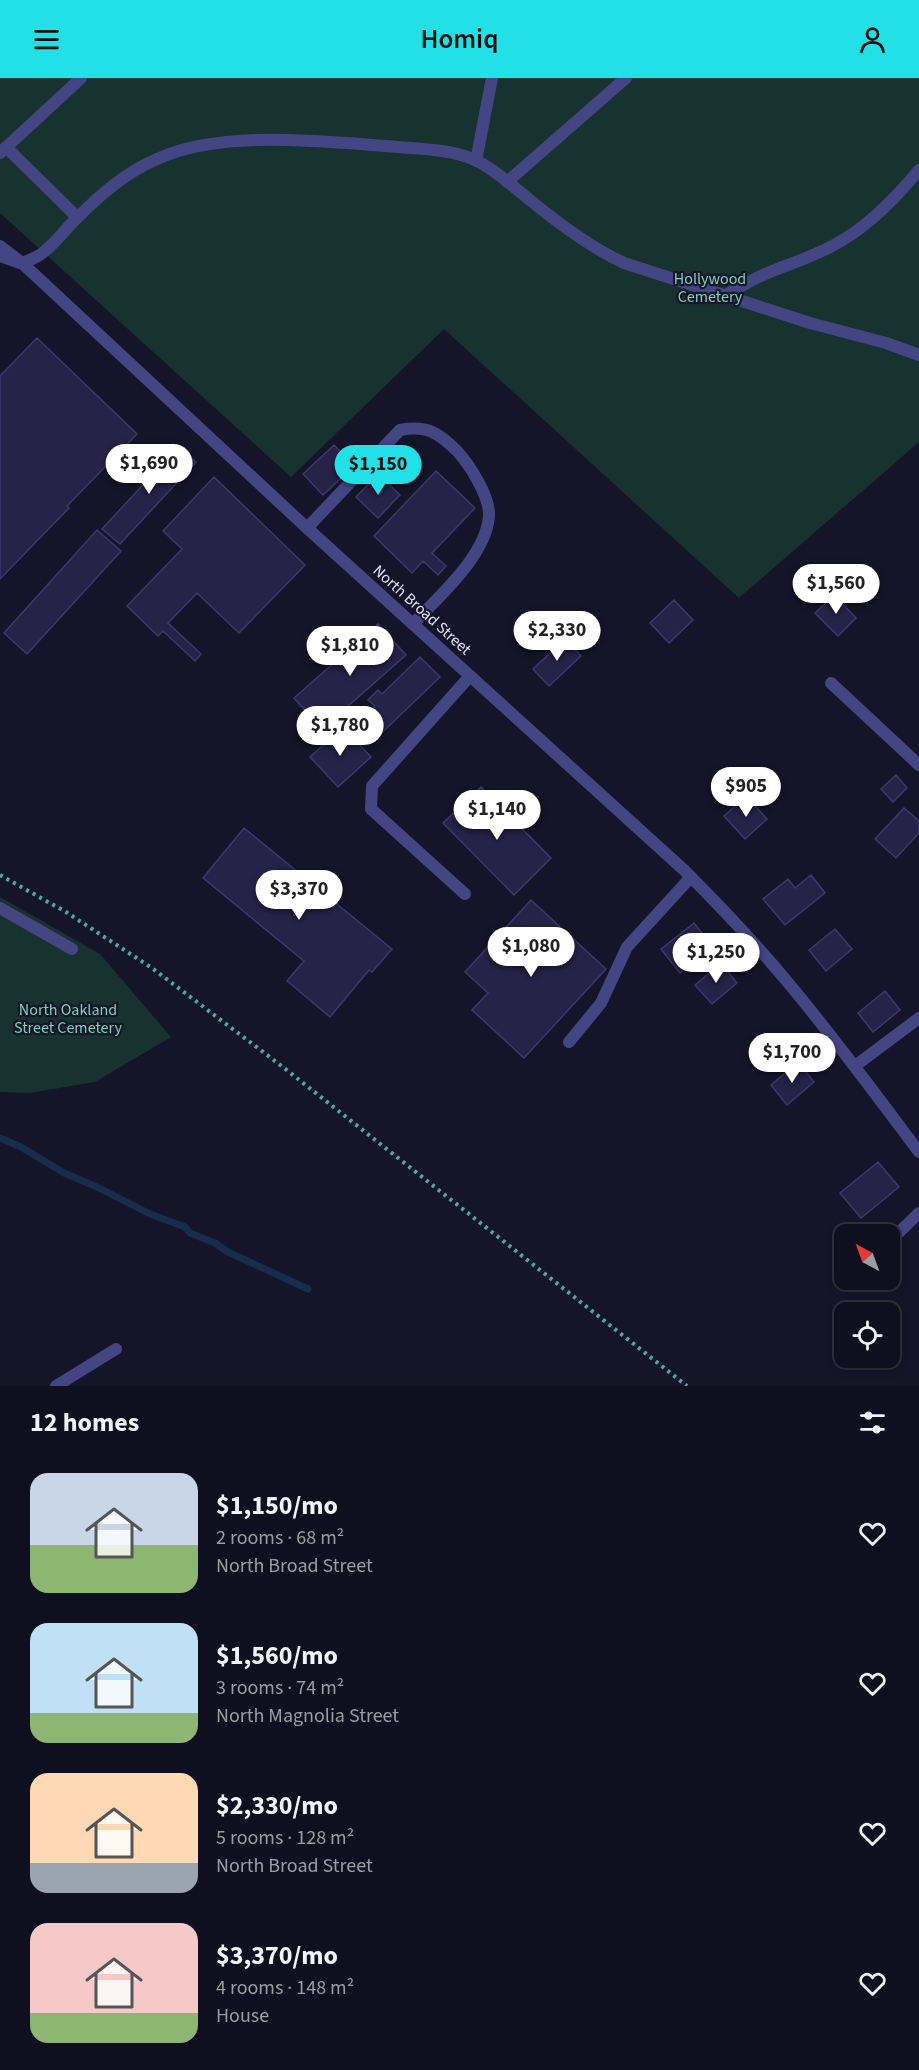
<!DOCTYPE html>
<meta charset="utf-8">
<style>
:root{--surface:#100f1f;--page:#191828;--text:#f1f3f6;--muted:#9c9ca4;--line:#302f3d;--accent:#21e0e6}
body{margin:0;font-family:"Source Sans 3",sans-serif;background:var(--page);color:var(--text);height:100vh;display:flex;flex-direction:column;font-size:22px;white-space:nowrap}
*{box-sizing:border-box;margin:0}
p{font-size:20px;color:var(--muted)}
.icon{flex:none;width:33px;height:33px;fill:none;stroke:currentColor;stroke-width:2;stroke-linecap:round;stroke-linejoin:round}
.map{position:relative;height:1308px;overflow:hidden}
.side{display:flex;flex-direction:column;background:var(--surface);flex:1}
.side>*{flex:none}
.needle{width:39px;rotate:319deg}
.buttons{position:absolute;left:834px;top:1146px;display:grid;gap:12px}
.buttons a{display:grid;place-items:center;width:66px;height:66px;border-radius:12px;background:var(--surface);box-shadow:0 3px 9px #0003,0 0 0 2px var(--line);font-size:30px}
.price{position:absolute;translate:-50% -51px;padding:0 14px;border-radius:21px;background:#fff;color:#222;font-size:20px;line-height:39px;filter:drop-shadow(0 2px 3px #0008)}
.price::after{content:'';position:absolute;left:50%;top:36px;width:18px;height:14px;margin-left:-9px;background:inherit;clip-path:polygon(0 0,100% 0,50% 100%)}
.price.current{background:var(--accent);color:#111}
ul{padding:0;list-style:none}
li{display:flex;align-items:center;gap:18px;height:150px;padding:0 30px}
li span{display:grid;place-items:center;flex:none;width:168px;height:120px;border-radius:18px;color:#555}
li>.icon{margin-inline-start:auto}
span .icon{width:72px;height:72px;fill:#fffc;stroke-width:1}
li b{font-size:26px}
h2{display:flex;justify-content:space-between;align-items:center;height:72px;padding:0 30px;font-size:26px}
header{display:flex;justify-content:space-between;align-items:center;height:78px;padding:0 30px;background:var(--accent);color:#111;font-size:27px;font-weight:600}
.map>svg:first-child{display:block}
</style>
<header><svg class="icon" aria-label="menu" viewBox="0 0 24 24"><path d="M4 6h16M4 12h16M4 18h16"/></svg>Homiq<svg class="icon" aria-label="person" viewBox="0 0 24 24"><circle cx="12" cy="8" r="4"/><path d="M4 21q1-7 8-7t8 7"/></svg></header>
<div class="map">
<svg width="919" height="1308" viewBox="0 0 919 1308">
<rect width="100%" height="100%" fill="#161429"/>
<!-- green -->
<path fill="#183230" d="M0 0H919V364L739 520 444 251 291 399 0 135Z
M0 819 100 876 171 959 95 1004 30 1015 0 1014Z"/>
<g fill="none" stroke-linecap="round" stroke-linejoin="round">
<!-- stream -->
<path stroke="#162e4c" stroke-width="7" d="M0 1060 21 1069 64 1095 97 1109 150 1136 185 1149 190 1155 215 1165 228 1174 308 1211"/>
</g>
<!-- building -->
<path fill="#272248" stroke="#3e3771" stroke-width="1.5" d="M37 260 137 356 67 428 69 430 0 501V298Z
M334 367 354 388 323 417 303 396Z
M179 368 196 384 120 466 102 451Z
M436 393 475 430 432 475 446 488 438 497 423 483 412 495 374 458Z
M378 396 400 417 378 440 356 419Z
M214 399 305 487 239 555 197 515 168 545 201 576 195 583 163 553 158 558 127 528 182 471 163 453Z
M97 452 121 473 27 576 4 555Z
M834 517 856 540 838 558 815 535Z
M674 522 693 542 669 565 650 545Z
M378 546 406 577 322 651 294 620Z
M565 561 581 578 549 608 533 591Z
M420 579 440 599 369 667 352 650 375 628 368 622 378 612 382 616Z
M343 649 371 679 338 709 310 679Z
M896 697 907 710 893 724 881 711Z
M481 709 551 780 514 817 443 745Z
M746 718 767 741 745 761 724 738Z
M904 730 919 743V755L896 780 875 761Z
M244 750 392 871 372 894 369 892 330 939 287 903 304 883 203 800Z
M811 797 825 815 785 847 763 821 788 801 795 810Z
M531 822 606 891 524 980 472 932 488 915 465 894Z
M694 845 713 869 680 895 661 871Z
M835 851 852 871 826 893 809 872Z
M721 885 737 905 712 926 695 907Z
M885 913 900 932 873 954 858 935Z
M798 984 814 1004 787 1027 771 1007Z
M878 1084 899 1109 861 1140 840 1115Z
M890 1179 897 1189 890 1195Z"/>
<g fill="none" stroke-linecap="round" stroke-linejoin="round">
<!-- path -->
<path stroke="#3fb0a1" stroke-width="4" stroke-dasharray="3 4.5" stroke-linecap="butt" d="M0 797 66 834 152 890 279 986 687 1308"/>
<!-- service -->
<path stroke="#444683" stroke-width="12" d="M6 69 77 139
M0 75 81 0
M476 83 492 0
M507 104 626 0
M22 185C27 183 33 181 38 178 53 169 65 151 77 140 101 116 125 95 157 81 220 52 317 63 386 68 415 71 448 70 475 82 495 91 513 109 530 122 559 146 590 169 624 185L810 245 886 265 919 277
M726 217C739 210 751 202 763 197 786 187 810 180 832 168 866 151 895 121 919 92
M307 450 400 352C427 347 439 355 457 373 470 387 490 419 489 438 486 478 439 518 413 546
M465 816 371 731 372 708 470 598
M0 830 72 871
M569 964 601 925 627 869 691 799
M890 1163 919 1135"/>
<!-- minor -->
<path stroke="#444683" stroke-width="12" d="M0 178 20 185
M831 605 919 687
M855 988 919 940
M56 1308 116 1271"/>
<!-- tertiary -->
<path stroke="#444683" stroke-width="12" d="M0 168 22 185 307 450 684 792C721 829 757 867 790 907 835 961 877 1018 919 1074"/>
</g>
<g text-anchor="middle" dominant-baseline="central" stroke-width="4.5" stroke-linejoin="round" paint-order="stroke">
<!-- park labels -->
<g font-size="16" fill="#72d5b5" stroke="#161429">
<text x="710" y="201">Hollywood<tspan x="710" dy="18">Cemetery</tspan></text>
<text x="68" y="932">North Oakland<tspan x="68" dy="18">Street Cemetery</tspan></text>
</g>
<!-- street labels -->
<g font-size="16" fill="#e1e0fb" stroke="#161429">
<text transform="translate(422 532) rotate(42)">North Broad Street</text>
</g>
</g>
</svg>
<div class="buttons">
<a><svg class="needle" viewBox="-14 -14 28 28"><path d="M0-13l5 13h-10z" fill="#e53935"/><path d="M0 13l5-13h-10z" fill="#9c9ca4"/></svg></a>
<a><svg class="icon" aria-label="locate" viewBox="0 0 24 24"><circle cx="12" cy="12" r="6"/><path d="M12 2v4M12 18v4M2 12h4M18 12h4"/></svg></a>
</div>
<b class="price" style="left:149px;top:417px">$1,690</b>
<b class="price current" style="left:378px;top:418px">$1,150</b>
<b class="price" style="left:836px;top:537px">$1,560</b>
<b class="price" style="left:557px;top:584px">$2,330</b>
<b class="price" style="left:350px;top:599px">$1,810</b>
<b class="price" style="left:340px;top:679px">$1,780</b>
<b class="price" style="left:746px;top:740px">$905</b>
<b class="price" style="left:497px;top:763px">$1,140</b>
<b class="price" style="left:299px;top:843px">$3,370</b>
<b class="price" style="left:531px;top:900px">$1,080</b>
<b class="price" style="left:716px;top:906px">$1,250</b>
<b class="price" style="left:792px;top:1006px">$1,700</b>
</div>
<section class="side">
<h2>12 homes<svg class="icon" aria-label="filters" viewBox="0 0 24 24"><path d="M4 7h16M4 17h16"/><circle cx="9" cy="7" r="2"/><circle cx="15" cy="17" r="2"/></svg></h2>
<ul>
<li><span style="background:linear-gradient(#c9d6e8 60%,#8fb573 0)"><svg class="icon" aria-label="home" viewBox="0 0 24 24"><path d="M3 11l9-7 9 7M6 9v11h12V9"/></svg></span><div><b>$1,150/mo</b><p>2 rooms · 68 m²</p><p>North Broad Street</p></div><svg class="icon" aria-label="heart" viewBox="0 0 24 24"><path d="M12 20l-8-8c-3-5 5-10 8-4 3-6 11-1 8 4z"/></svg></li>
<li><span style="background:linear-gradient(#bfe0f5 75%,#8fb573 0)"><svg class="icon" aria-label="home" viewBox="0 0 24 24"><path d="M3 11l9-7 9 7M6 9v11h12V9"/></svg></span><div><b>$1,560/mo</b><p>3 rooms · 74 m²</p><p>North Magnolia Street</p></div><svg class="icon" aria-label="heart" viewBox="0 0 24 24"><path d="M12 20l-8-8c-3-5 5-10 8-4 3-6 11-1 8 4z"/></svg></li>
<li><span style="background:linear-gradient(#ffd9b3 75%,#9aa5b1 0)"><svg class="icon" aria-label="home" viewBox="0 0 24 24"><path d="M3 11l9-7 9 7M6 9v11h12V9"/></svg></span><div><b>$2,330/mo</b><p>5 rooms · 128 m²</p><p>North Broad Street</p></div><svg class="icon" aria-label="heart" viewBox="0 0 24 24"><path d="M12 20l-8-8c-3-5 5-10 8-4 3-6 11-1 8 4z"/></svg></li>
<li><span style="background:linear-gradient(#f6c9c9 75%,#8fb573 0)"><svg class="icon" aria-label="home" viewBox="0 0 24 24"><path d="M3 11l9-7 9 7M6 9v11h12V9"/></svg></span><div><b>$3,370/mo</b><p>4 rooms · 148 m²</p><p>House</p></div><svg class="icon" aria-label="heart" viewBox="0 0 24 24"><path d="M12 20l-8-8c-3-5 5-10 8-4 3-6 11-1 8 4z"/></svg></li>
</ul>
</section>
